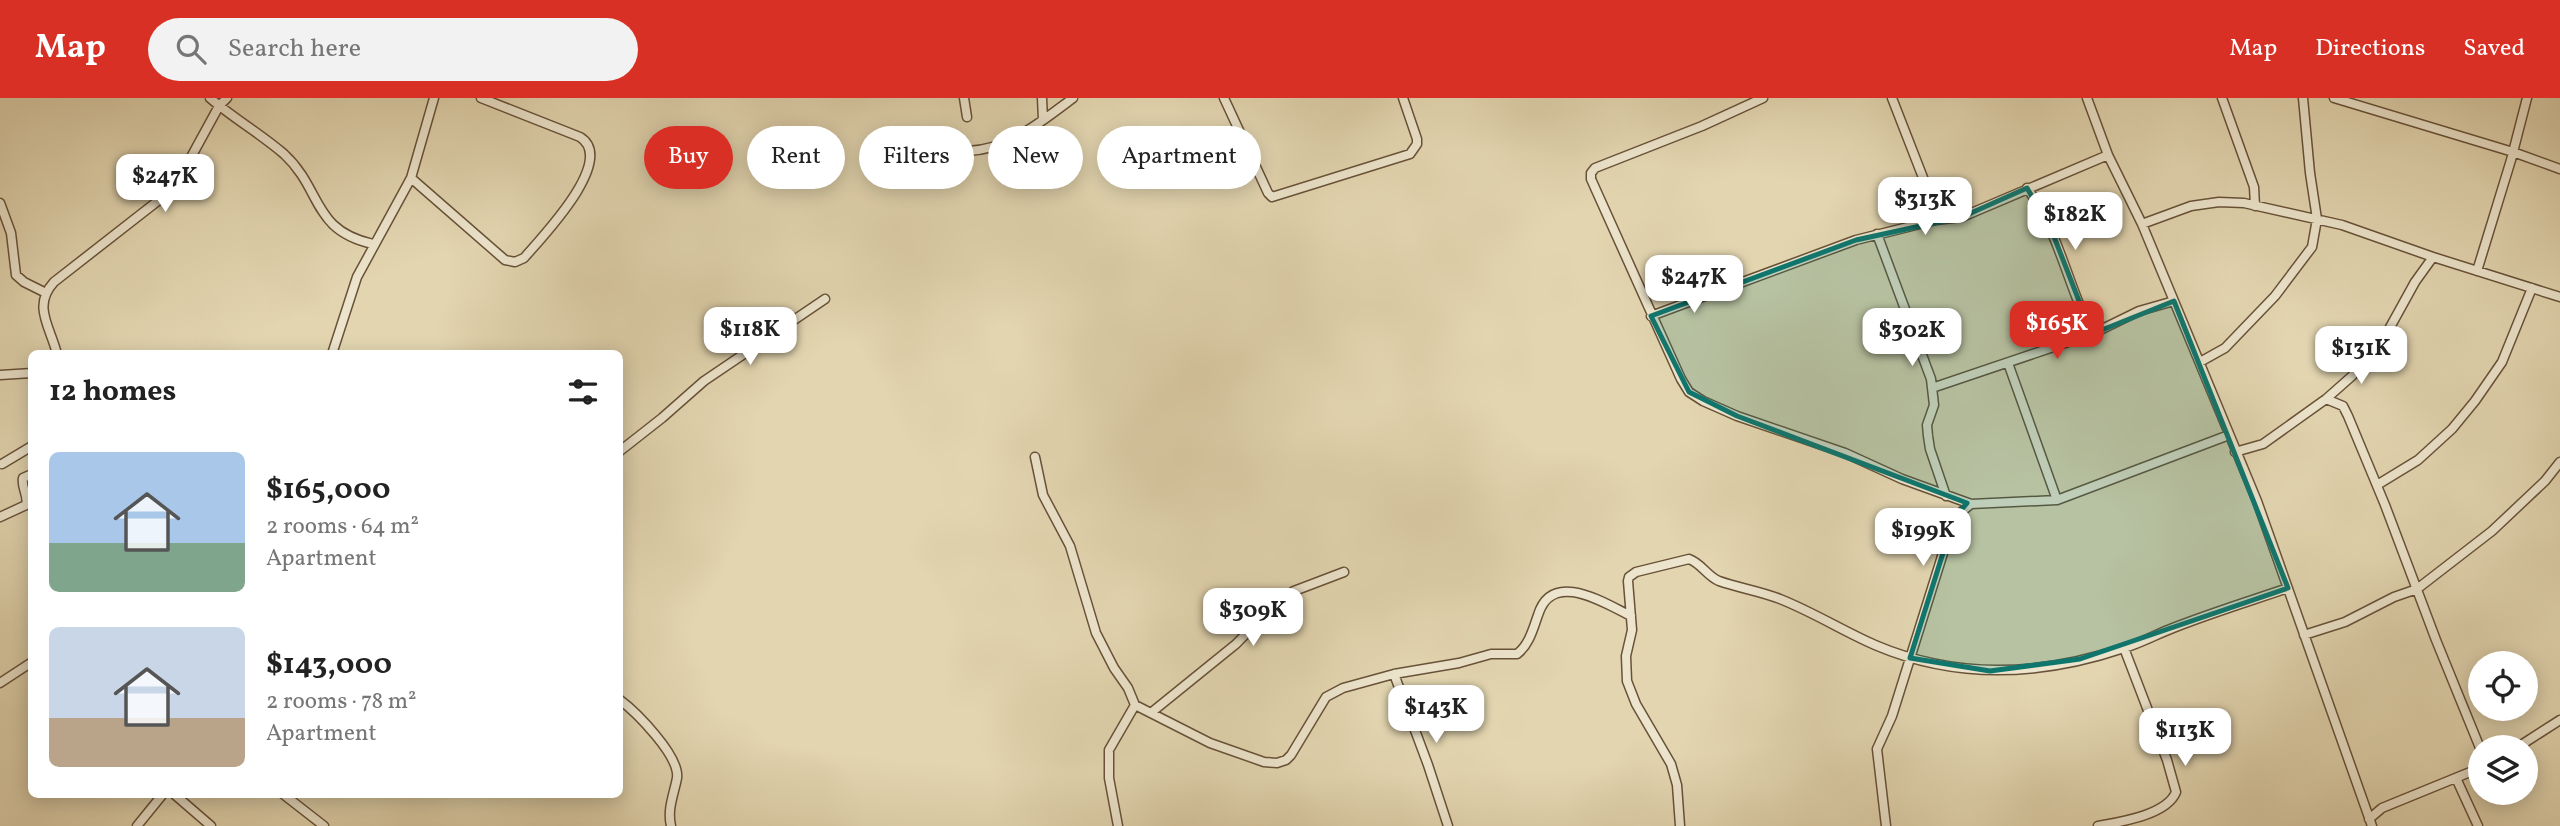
<!DOCTYPE html>
<meta charset="utf-8">
<style>
:root{--surface:#fff;--page:#f2f2f2;--text:#222;--muted:#767676;--accent:#d93025}
body{margin:0;font-family:Vollkorn,serif;background:var(--page);color:var(--text);height:100vh;display:flex;flex-direction:column;font-size:26px;white-space:nowrap}
*{box-sizing:border-box;margin:0}
p{font-size:23px;color:var(--muted)}
.icon{flex:none;width:38px;height:38px;fill:none;stroke:currentColor;stroke-width:2;stroke-linecap:round;stroke-linejoin:round}
.map{position:relative;flex:1;overflow:hidden}
.panel{position:absolute;left:28px;top:252px;width:595px;height:448px;display:flex;flex-direction:column;background:var(--surface);border-radius:10px;box-shadow:0 4px 18px #0003}
.panel>*{flex:none}
.guide{position:absolute;left:644px;top:28px;width:665px;height:63px;display:flex;gap:14px}
.controls{position:absolute;left:2468px;top:553px;display:grid;gap:14px}
.controls a{display:grid;place-items:center;width:70px;height:70px;border-radius:50%;background:var(--surface);box-shadow:0 4px 18px #0003;font-size:35px}
.price{position:absolute;translate:-50% -60px;padding:0 16px;border-radius:14px;background:#fff;color:#222;font-size:23px;line-height:46px;filter:drop-shadow(0 2px 4px #0008)}
.price::after{content:'';position:absolute;left:50%;top:42px;width:21px;height:16px;margin-left:-10px;background:inherit;clip-path:polygon(0 0,100% 0,50% 100%)}
.price.on{background:var(--accent);color:#fff}
ul{padding:0;list-style:none}
li{display:flex;align-items:center;gap:21px;height:175px;padding:0 21px}
li span{display:grid;place-items:center;flex:none;width:196px;height:140px;border-radius:10px;color:#555}
li>.icon{margin-inline-start:auto}
span .icon{width:84px;height:84px;fill:#fffc;stroke-width:1}
li b{font-size:30px}
h2{display:flex;justify-content:space-between;align-items:center;height:84px;padding:0 21px;font-size:30px}
.chip{padding:0 24px;border-radius:32px;background:var(--surface);box-shadow:0 4px 18px #0003;font-size:24px;line-height:63px}
.chip.on{background:var(--accent);color:#fff}
header{display:flex;align-items:center;gap:42px;box-sizing:border-box;height:98px;padding:0 35px;background:var(--accent);color:#fff}
header strong{font-size:33px}
nav{display:flex;gap:38px;margin-inline-start:auto;font-size:24px}
.search{width:490px;height:63px;background:var(--page);display:flex;align-items:center;gap:18px;box-sizing:border-box;padding:0 24px;border-radius:38px;color:var(--muted);font-size:26px}
.map>svg:first-child{display:block}
</style>
<header>
<strong>Map</strong>
<div class="search"><svg class="icon" aria-label="search" viewBox="0 0 24 24"><circle cx="10" cy="10" r="6"/><path d="M15 15l6 6"/></svg>Search here</div>
<nav><a>Map</a><a>Directions</a><a>Saved</a></nav>
</header>
<div class="map">
<svg width="2560" height="728" viewBox="0 0 2560 728">
<rect width="100%" height="100%" fill="#e2d5b0"/>
<filter id="stains"><feTurbulence type="fractalNoise" baseFrequency=".00286" numOctaves="4"/><feColorMatrix values="0 0 0 0 .2 0 0 0 0 .09 0 0 0 0 .02 0 0 0 .5 -.17"/></filter>
<radialGradient id="worn" r=".72"><stop offset=".6" stop-color="#630" stop-opacity="0"/><stop offset="1" stop-color="#630" stop-opacity=".3"/></radialGradient>
<g fill="none" stroke-linecap="round" stroke-linejoin="round">
<defs>
<path id="minor" d="M210 0C233 20 261 36 284 56 323 92 311 132 373 146
M964 0 967 19
M1042 0 1043 22
M1224 0 1268 95 1272 99 1410 56 1417 46V41L1403 0
M1763 0 1702 28 1595 70 1591 75V81L1681 281 1689 294 1703 303 1737 318 1845 355 1902 381 1971 406 2057 402 2229 337
M1892 0 1936 113V122
M2087 0 2108 57 2142 126 2257 403 2372 728
M2222 0 2254 89 2255 108
M2334 0 2513 54 2560 71
M968 53C1008 52 1042 23 1073 0
M411 80 505 162 515 164 524 160C542 139 617 62 580 39L481 0
M2027 90C2059 134 2068 188 2092 236
M0 105 11 135 16 177 24 184 44 194
M2142 126 2191 108 2219 104 2244 105 2342 127 2433 159 2560 199
M1877 136 1931 281 1934 307 1927 327 1928 338 1930 351 1946 398
M2477 173 2511 62 2527 0
M1651 218 1856 142 1936 122 1962 119 2108 57
M57 256C50 228 32 208 54 184L168 95 178 83 219 8 227 0
M332 256 357 179 411 80 434 0
M2200 264 2225 250 2275 198 2312 149 2317 121 2310 75 2303 0
M2008 265 2057 402
M0 277 32 275
M1932 290 2092 236 2139 213 2174 203
M2326 301 2343 308 2348 318 2385 407 2436 542 2480 650
M620 353 662 320 704 283 825 201
M2235 354 2263 346 2326 301 2352 278 2388 233 2415 184 2433 159
M1035 359 1043 397 1070 448 1096 535 1114 570 1128 590 1135 607 1109 652V680L1118 728
M2 366 32 348
M2377 387 2418 362 2452 331 2475 303 2502 264 2532 190
M0 419 26 407C29 398 21 390 23 380L32 376
M2304 537 2345 524 2394 499 2417 491 2492 433 2545 383 2560 364
M1394 576 1428 667 1448 728
M0 585 32 564
M620 602C636 614 680 658 677 680 674 696 667 711 671 728
M1135 607 1210 645 1264 664 1277 665 1286 662 1291 657 1326 599 1343 590 1394 576 1459 565 1491 556H1517C1529 547 1533 531 1538 517 1552 471 1604 505 1631 518
M1152 614 1236 546 1278 503 1294 493 1344 474
M2518 649 2560 622
M2456 680 2478 728
M174 696 211 728
M283 696 324 728
M2369 721 2382 710 2480 670
M137 728 163 696
M1680 728 1677 687 1671 666 1636 606 1627 583 1626 558 1632 532 1628 483 1629 479 1636 474 1689 461C1701 465 1707 478 1719 483 1739 490 1760 493 1780 501 1813 514 1843 533 1875 547 1957 582 2041 578 2124 550 2141 545 2157 536 2173 530 2211 515 2250 503 2288 490
M1886 728 1877 651 1892 618 1954 420 1971 406
M2098 728C2120 724 2167 717 2176 694L2167 662 2124 550"/>
</defs>
<!-- minor casing -->
<use href="#minor" stroke="#685238" stroke-width="11"/>
<!-- minor -->
<use href="#minor" stroke="#ece4cc" stroke-width="8"/>
</g>
<!-- marked area -->
<path fill="#0f766e" fill-opacity="0.2" stroke="#0f766e" stroke-width="5" stroke-linejoin="round" d="M2027 90 2051 131 2092 236 2174 203 2288 490 2080 561 1990 573 1910 560 1954 420 1967 405 1737 318 1689 294 1651 218 1856 142 1962 119Z"/>
<rect width="100%" height="100%" filter="url(#stains)"/>
<rect width="100%" height="100%" fill="url(#worn)"/>
</svg>
<div class="controls">
<a><svg class="icon" aria-label="locate" viewBox="0 0 24 24"><circle cx="12" cy="12" r="6"/><path d="M12 2v4M12 18v4M2 12h4M18 12h4"/></svg></a>
<a><svg class="icon" aria-label="layers" viewBox="0 0 24 24"><path d="M12 4l9 5-9 5-9-5zM3 14l9 5 9-5"/></svg></a>
</div>
<b class="price" style="left:165px;top:116px">$247K</b>
<b class="price" style="left:1925px;top:139px">$313K</b>
<b class="price" style="left:2075px;top:154px">$182K</b>
<b class="price" style="left:1694px;top:217px">$247K</b>
<b class="price on" style="left:2057px;top:263px">$165K</b>
<b class="price" style="left:750px;top:269px">$118K</b>
<b class="price" style="left:1912px;top:270px">$302K</b>
<b class="price" style="left:2361px;top:288px">$131K</b>
<b class="price" style="left:1923px;top:470px">$199K</b>
<b class="price" style="left:1253px;top:550px">$309K</b>
<b class="price" style="left:1436px;top:647px">$143K</b>
<b class="price" style="left:2185px;top:670px">$113K</b>
<div class="guide">
<a class="chip on">Buy</a>
<a class="chip">Rent</a>
<a class="chip">Filters</a>
<a class="chip">New</a>
<a class="chip">Apartment</a>
</div>
<section class="panel">
<h2>12 homes<svg class="icon" aria-label="filters" viewBox="0 0 24 24"><path d="M4 7h16M4 17h16"/><circle cx="9" cy="7" r="2"/><circle cx="15" cy="17" r="2"/></svg></h2>
<ul>
<li><span style="background:linear-gradient(#a9c7e8 65%,#7fa58c 0)"><svg class="icon" aria-label="home" viewBox="0 0 24 24"><path d="M3 11l9-7 9 7M6 9v11h12V9"/></svg></span><div><b>$165,000</b><p>2 rooms · 64 m²</p><p>Apartment</p></div></li>
<li><span style="background:linear-gradient(#c9d6e8 65%,#b9a48a 0)"><svg class="icon" aria-label="home" viewBox="0 0 24 24"><path d="M3 11l9-7 9 7M6 9v11h12V9"/></svg></span><div><b>$143,000</b><p>2 rooms · 78 m²</p><p>Apartment</p></div></li>
</ul>
</section>
</div>
